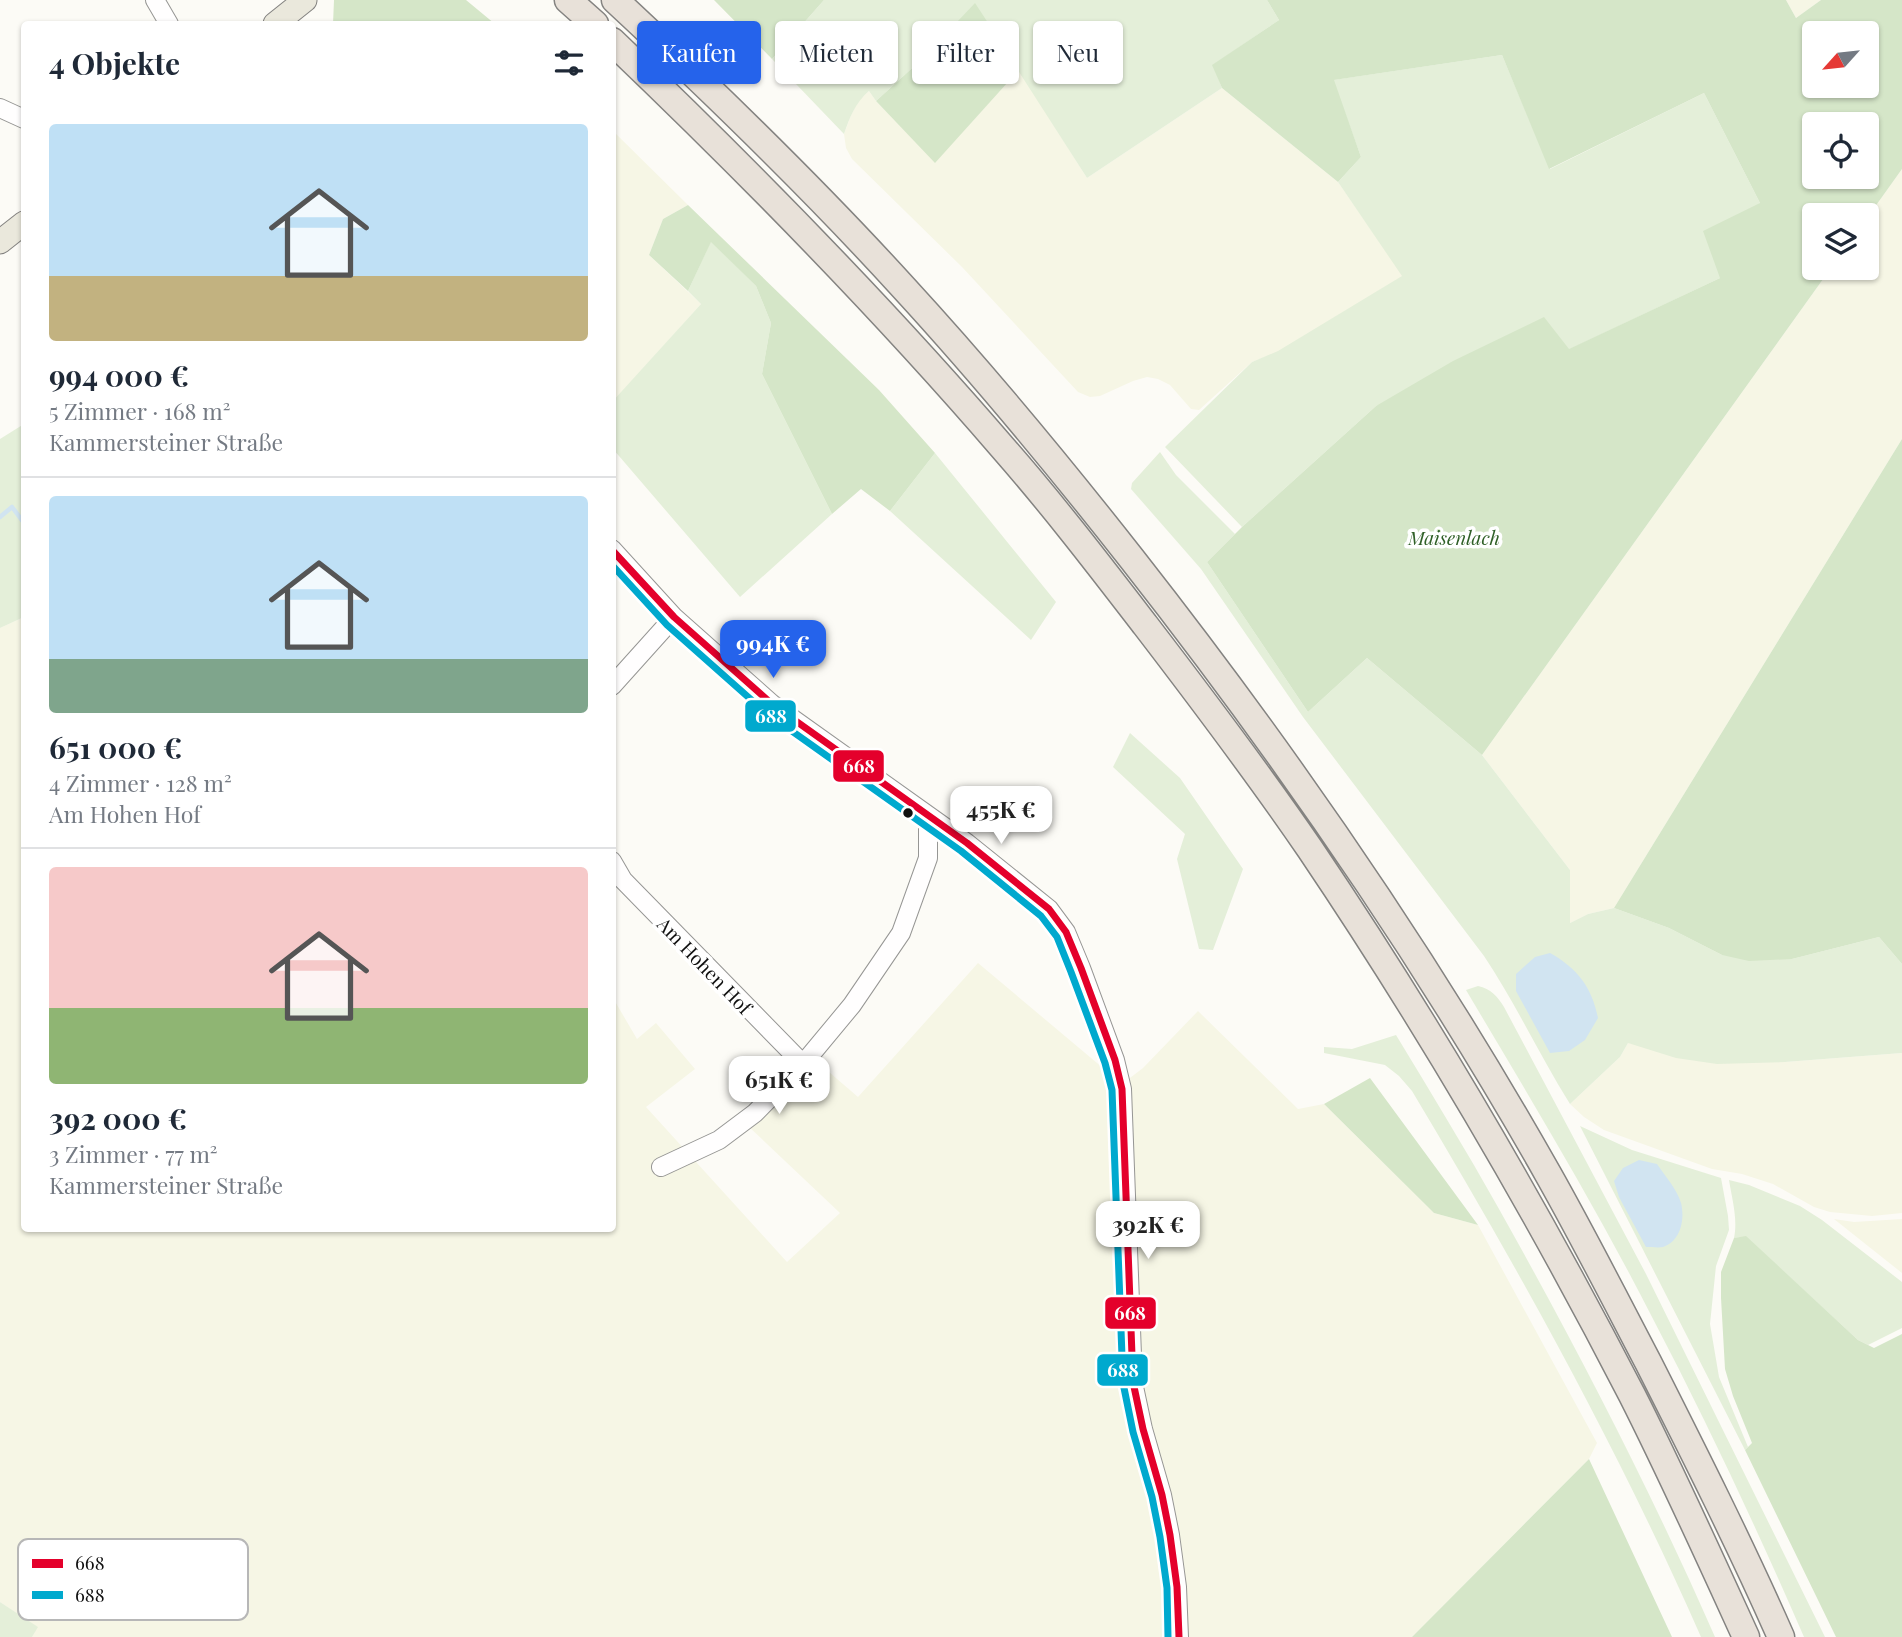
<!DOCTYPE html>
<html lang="de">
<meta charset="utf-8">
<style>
:root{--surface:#fff;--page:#f6f6f7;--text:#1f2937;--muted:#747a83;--line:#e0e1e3;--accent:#2563eb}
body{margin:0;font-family:"Playfair Display",serif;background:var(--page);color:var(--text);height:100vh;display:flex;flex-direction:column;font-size:26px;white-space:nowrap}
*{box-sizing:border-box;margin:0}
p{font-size:23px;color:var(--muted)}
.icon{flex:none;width:38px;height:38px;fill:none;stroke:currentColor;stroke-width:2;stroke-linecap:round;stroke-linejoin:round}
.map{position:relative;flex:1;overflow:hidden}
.sheet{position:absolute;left:21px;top:21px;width:595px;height:1211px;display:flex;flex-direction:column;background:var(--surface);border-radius:7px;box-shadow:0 2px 5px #0004}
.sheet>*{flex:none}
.banner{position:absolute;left:637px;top:21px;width:665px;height:63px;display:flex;gap:14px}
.needle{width:46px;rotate:243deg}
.tools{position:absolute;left:1802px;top:21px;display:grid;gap:14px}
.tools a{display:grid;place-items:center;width:77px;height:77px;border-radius:7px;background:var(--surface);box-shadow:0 2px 5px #0004;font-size:35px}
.price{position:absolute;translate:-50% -60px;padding:0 16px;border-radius:14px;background:#fff;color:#222;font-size:23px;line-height:46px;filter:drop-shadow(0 2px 4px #0008)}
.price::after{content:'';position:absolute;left:50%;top:42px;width:21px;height:16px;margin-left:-10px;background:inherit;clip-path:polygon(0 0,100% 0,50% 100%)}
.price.selected{background:var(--accent);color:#fff}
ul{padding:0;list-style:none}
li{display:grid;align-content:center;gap:14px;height:371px;padding:0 28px}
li+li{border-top:2px solid var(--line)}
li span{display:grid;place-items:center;height:217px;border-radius:7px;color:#555}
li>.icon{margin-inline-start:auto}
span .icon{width:126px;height:126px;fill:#fffc;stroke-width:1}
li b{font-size:30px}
h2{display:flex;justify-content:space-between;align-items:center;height:84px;padding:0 28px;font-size:30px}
.tag{padding:0 24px;border-radius:7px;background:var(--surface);box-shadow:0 2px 5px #0004;font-size:24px;line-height:63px}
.tag.selected{background:var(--accent);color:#fff}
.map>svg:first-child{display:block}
</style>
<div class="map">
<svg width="1902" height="1637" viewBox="0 0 1902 1637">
<rect width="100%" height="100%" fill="#fcfbf6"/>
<!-- farmland -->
<path fill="#f6f6e5" d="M1786 0H1821L1796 18Z
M1019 70 1087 178 1222 88 1338 182 1403 276 1278 352 1252 362 1199 410 1191 409 1170 385 1158 379 1147 377 1133 381 1100 396 1090 397 1078 392 962 267 852 159 846 148 844 134 851 115 859 100 869 91 876 101 935 162Z
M612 130 688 205 663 219 649 255 701 304 613 402Z
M1902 169V439L1614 908 1588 914 1570 923V870L1482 755 1831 268H1867V218Z
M24 617V1228H612L613 998 637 1039 656 1023 695 1069 646 1107 787 1262 840 1213 747 1125 822 1066 858 1097 978 963 1122 1084 1143 1068 1198 1011 1298 1109 1324 1104 1434 1213 1478 1225 1597 1443 1589 1459 1412 1637H32L37 1627 0 1602V628Z
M1628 1043 1785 1062 1902 1053V1213L1872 1216 1830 1212 1814 1207 1773 1184 1742 1174 1712 1169 1604 1130 1584 1117 1570 1104 1620 1057Z
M1834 1219 1854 1222 1902 1219V1273Z"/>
<!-- green -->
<path fill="#e4efd9" d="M824 0H1267L1279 20 1213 65 1222 88 1087 178 989 25 921 60 876 101 869 91C855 103 850 117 844 134L772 59Z
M1502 55 1550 169 1704 93 1760 203 1720 278 1568 350 1376 406 1242 527 1165 447 1252 362 1278 351 1402 276 1338 182 1361 157 1333 80Z
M711 241 756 286 771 323 762 374 832 514 740 597 613 449 612 402 701 304 688 291Z
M24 424V617L0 628V439Z
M1160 452 1176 475 1235 534 1207 562 1308 712 1367 658 1482 755 1570 870V923L1588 914 1614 908 1669 928 1722 955 1792 959 1879 937 1902 964V1053L1785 1062 1717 1064 1676 1058 1628 1043 1620 1057 1570 1104C1540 1056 1516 1004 1484 956L1303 717 1201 569 1131 489 1132 483Z
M935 453 1056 602 1031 640 890 511Z
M1130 733 1180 778 1243 869 1213 950 1199 949 1177 859 1185 834 1113 767Z
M1478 986C1491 989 1497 996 1504 1007L1646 1274 1825 1637H1804C1757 1529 1707 1422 1652 1317 1595 1205 1530 1098 1466 990Z
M1396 1035C1431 1093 1466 1150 1499 1209 1577 1348 1651 1491 1715 1637H1701C1618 1448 1518 1268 1412 1091L1399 1076 1385 1065 1324 1053V1047L1352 1049Z
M1580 1126 1632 1150 1721 1178 1728 1216 1729 1230 1716 1266 1710 1324 1719 1377 1748 1447 1745 1450Z
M1729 1180 1749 1185 1800 1206 1822 1220 1902 1282V1328L1868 1345 1858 1340 1746 1237 1734 1238C1738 1219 1732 1199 1729 1180Z
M0 1602 38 1627 32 1637H0Z"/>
<!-- forest -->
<path fill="#d5e6c8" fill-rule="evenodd" d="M334 0H466L495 24H333Z
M714 0H824L772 59Z
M1267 0H1786L1796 18 1821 0H1902V169L1867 218V215H1815V268H1831L1482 755 1367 658 1308 712 1207 562 1242 527 1376 406 1453 361 1544 317 1569 349 1720 278 1703 231 1760 203 1704 93 1549 169 1502 55 1334 80 1361 157 1338 182 1222 88 1212 65 1279 20ZM1815 33H1867V86H1815ZM1815 124H1867V177H1815Z
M975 3 1019 70 935 163 876 101 921 60Z
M688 205 879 390 935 453 890 511 861 489 832 514 762 374 771 323 756 286 711 242 688 291 649 255 663 219Z
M1902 439V964L1879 937 1792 959 1749 961 1722 955 1669 928 1614 908Z
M1370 1078 1478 1225 1434 1213 1324 1104Z
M1746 1236 1858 1340 1874 1348 1902 1334V1637H1836L1745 1450 1752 1443 1733 1396 1725 1369 1721 1298V1272L1734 1238Z
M1589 1459 1672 1637H1412Z"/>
<!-- water -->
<path fill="#d1e4f1" d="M1550 953C1577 968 1592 987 1598 1018L1585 1040 1569 1051 1550 1053 1516 991V974L1535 957Z
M1639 1160 1657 1164C1665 1176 1677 1189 1681 1203 1685 1219 1681 1241 1663 1247 1659 1248 1651 1247 1646 1247L1619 1197 1614 1181 1623 1168Z"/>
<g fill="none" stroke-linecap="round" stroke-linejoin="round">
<!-- stream -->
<path stroke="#d1e4f1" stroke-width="4.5" d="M0 517 12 507 24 523"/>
<defs>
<path id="minor" d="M155 0 169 24
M0 108 24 119
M612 549 674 617 772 704 967 843 1049 909 1066 932 1081 968 1115 1060 1122 1089 1133 1382 1143 1429 1162 1495 1170 1535 1177 1587 1179 1637
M612 686 674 617
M612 861 623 880 803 1064
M661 1167 719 1140 755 1113 803 1064 852 1005 901 933 928 858V816"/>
<path id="major" d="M275 24 305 0
M0 242 24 223"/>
<path id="highway" d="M568 0 595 24
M615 0C714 92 812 187 903 287 983 374 1059 466 1132 559 1285 754 1426 958 1548 1174 1583 1236 1615 1299 1648 1362 1694 1453 1740 1544 1781 1637
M612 41C748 171 880 305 1003 448 1053 505 1099 565 1146 626 1202 699 1258 773 1310 849 1428 1024 1535 1207 1632 1395 1672 1474 1709 1556 1746 1637"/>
</defs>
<!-- minor casing -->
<use href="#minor" stroke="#969694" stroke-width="20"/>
<!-- major casing -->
<use href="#major" stroke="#848381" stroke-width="25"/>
<!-- highway casing -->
<use href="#highway" stroke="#848381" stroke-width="29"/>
<!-- minor -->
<use href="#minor" stroke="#fffefe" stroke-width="18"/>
<!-- major -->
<use href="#major" stroke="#eae8dc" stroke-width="23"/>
<!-- highway -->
<use href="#highway" stroke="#e8e1d9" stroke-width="26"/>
<defs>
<path id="bus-1" d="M612 550 674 617 772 704 967 843 1049 909 1066 932 1081 968 1115 1060 1122 1089 1133 1382 1143 1429 1162 1495 1170 1535 1177 1587 1179 1637"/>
<path id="bus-2" d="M612 565 667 625 765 712 961 851 1041 916 1057 937 1071 972 1105 1063 1112 1090 1123 1383 1133 1432 1152 1497 1160 1537 1167 1588 1168 1637"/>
</defs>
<!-- bus-1 casing -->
<use href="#bus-1" stroke="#fff" stroke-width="12"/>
<!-- bus-2 casing -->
<use href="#bus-2" stroke="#fff" stroke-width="12"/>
<!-- bus-1 -->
<use href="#bus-1" stroke="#e4002b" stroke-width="7"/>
<!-- bus-2 -->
<use href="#bus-2" stroke="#00a9ce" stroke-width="7"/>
</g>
<!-- markers -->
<circle fill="#101010" stroke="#fff" stroke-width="2.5" cx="908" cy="813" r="6"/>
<g text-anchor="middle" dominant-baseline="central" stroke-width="7" stroke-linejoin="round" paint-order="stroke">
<!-- park labels -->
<g font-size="19" font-style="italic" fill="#306028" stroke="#fff">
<text x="1454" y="537">Maisenlach</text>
</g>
<!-- street labels -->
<g font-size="19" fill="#101010" stroke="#fff">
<text transform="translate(705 965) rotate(46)">Am Hohen Hof</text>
</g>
</g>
<!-- legend -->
<rect x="18" y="1539" width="230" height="81" rx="10" fill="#fff" stroke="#b7b7b7" stroke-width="2"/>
<rect x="32" y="1559" width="31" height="9" fill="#e4002b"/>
<rect x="32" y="1591" width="31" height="8" fill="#00a9ce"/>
<g font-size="19" fill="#101010">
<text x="75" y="1570">668</text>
<text x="75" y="1602">688</text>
</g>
<g stroke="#fff" stroke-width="2.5">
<rect x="744" y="699" width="53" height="34" rx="7" fill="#00a9ce"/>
<rect x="832" y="749" width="53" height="34" rx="7" fill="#e4002b"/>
<rect x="1104" y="1296" width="53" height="34" rx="7" fill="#e4002b"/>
<rect x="1096" y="1353" width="53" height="34" rx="7" fill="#00a9ce"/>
</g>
<g font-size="19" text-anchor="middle" font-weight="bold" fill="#fff">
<text x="771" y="723">688</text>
<text x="859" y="773">668</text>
<text x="1130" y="1320">668</text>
<text x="1123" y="1377">688</text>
</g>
</svg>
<div class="tools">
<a><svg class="needle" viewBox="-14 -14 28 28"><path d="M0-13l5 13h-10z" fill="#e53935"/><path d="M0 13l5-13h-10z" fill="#747a83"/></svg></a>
<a><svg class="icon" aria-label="locate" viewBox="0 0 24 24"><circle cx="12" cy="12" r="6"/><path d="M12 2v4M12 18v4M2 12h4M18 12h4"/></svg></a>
<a><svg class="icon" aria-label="layers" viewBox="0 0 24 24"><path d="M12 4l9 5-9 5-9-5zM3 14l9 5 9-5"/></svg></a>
</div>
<b class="price selected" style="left:773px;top:680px">994K €</b>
<b class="price" style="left:1001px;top:846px">455K €</b>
<b class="price" style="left:779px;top:1116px">651K €</b>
<b class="price" style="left:1148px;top:1261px">392K €</b>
<div class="banner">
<a class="tag selected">Kaufen</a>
<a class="tag">Mieten</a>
<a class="tag">Filter</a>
<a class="tag">Neu</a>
</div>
<section class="sheet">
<h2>4 Objekte<svg class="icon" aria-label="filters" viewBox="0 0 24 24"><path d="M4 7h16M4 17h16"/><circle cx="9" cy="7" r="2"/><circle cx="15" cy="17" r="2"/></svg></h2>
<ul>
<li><span style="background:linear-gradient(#bfe0f5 70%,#c2b280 0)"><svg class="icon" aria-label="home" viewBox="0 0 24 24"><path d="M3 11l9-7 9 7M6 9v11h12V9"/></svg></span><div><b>994 000 €</b><p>5 Zimmer · 168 m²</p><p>Kammersteiner Straße</p></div></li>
<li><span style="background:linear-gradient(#bfe0f5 75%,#7fa58c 0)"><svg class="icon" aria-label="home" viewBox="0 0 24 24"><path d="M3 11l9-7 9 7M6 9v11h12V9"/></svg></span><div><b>651 000 €</b><p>4 Zimmer · 128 m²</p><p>Am Hohen Hof</p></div></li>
<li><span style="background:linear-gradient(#f6c9c9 65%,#8fb573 0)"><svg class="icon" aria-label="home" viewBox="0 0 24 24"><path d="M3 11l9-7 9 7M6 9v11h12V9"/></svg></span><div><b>392 000 €</b><p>3 Zimmer · 77 m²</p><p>Kammersteiner Straße</p></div></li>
</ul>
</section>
</div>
